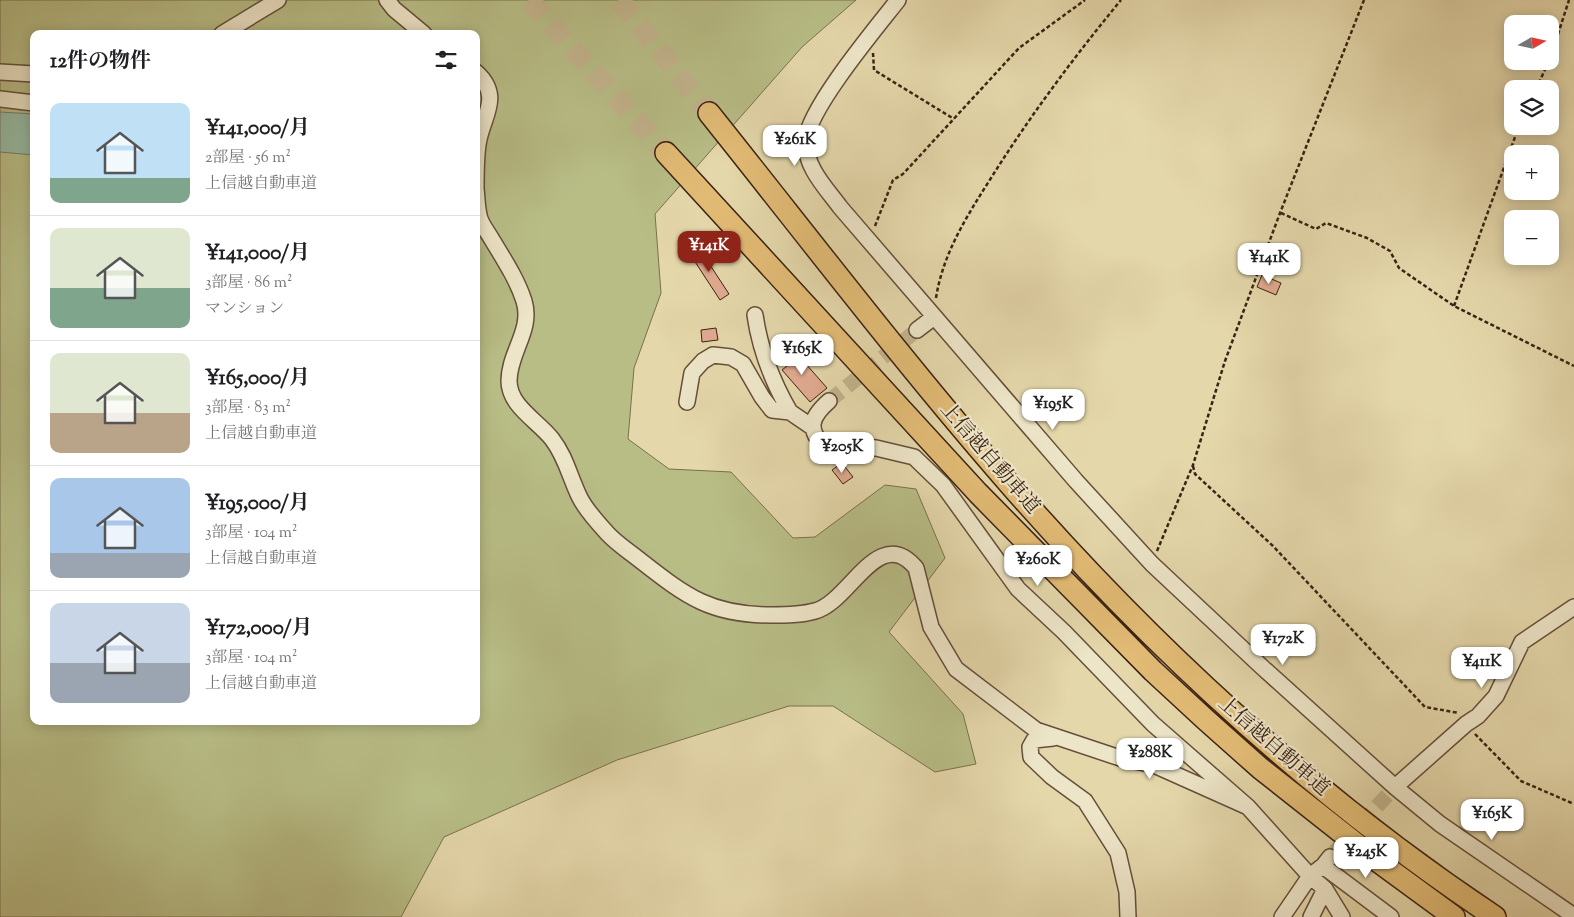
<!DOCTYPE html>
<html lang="ja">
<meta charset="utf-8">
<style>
:root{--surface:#fff;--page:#f2f2f2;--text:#202124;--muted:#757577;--line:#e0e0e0;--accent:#8f2418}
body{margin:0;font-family:"Sorts Mill Goudy","Noto Serif JP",serif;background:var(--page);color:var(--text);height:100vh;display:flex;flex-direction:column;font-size:19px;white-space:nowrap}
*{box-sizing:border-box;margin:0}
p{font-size:16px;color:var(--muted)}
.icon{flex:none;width:28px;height:28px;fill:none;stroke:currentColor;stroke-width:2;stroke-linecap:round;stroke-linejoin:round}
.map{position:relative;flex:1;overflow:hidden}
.drawer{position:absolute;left:30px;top:30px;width:450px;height:695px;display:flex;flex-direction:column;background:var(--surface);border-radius:10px;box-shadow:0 2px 12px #0003}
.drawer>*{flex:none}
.needle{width:32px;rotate:81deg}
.buttons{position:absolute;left:1504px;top:15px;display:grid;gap:10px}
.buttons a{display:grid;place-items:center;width:55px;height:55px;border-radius:10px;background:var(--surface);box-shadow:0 2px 12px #0003;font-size:25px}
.price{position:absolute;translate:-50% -42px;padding:0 11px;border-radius:10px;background:#fff;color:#222;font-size:16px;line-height:32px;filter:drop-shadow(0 1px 2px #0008)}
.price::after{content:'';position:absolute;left:50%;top:30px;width:15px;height:11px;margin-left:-8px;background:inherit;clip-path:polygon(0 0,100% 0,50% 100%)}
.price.active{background:var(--accent);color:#fff}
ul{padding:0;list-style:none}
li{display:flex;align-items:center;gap:15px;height:125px;padding:0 20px}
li+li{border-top:1px solid var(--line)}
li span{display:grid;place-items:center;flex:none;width:140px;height:100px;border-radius:10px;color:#555}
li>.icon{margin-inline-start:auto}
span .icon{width:60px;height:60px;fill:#fffc;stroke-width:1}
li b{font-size:21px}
h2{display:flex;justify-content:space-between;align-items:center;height:60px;padding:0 20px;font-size:21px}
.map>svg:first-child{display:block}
</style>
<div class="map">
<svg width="1574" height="917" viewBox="0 0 1574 917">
<rect width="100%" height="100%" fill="#e4d7aa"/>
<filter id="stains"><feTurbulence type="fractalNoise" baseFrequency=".004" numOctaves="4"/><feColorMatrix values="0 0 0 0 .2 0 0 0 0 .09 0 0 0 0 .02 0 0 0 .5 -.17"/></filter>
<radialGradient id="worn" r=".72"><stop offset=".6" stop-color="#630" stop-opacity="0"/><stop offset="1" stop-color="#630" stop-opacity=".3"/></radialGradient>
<!-- green -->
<path fill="#b8bd86" stroke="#7a704d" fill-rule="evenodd" d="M0 0H856L802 47 655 214 661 293 634 368 628 439 669 469 731 472 793 538 815 537 885 485 916 489 945 558 889 632 963 714 976 764 935 772 833 706H789L617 760 444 837 401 917H0ZM34 34H476V721H34Z"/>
<!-- water -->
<path fill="#97baa3" stroke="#727d6a" d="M0 112 34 114V155L0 152Z"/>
<!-- building -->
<path fill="#e0aa90" stroke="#3b2214" d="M697 245 729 294 720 300 688 251Z
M1262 275 1281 283 1276 295 1257 287Z
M716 328 718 340 702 342 701 330Z
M792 348 827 388 810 402 782 370 787 366 780 358Z
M842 463 853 477 843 484 832 470Z"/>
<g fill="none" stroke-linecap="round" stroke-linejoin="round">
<!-- minor-tunnel -->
<path stroke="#c2b38c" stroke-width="15" stroke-dasharray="15 8" stroke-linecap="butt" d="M829 401 917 330
M1330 857 1395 787"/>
<!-- highway-tunnel -->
<path stroke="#c2b38c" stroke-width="21" stroke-dasharray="21 11" stroke-linecap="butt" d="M529 0 666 153
M619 0 709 113"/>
<defs>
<path id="minor" d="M387 0 394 9 424 34
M898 0C876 28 809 108 806 140 804 166 826 188 840 207L1076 481 1152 564 1262 667 1395 787 1440 824 1574 916
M222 34 278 0
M0 72 34 74
M476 72C504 97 481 118 478 145 476 159 476 175 476 189 477 197 477 207 479 215 480 223 487 231 491 238 503 258 517 279 524 301 533 330 509 352 509 381 509 406 538 421 552 439 566 457 570 478 580 498 586 510 598 523 607 533 617 544 630 552 641 561 687 597 711 615 771 615 786 615 801 615 815 611 850 602 878 523 916 568L931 627 956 669 1036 730 1120 758 1154 765 1248 807
M0 99 34 103
M755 315C760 350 772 381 790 412
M917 330 934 317
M829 401C811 417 806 429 825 447L837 444 876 448 914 457 943 485 1018 589 1064 632 1153 724 1248 807 1310 876 1325 889 1342 917
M687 402 692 373 703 361 713 355 731 357 743 364 762 397 772 410 790 412 812 427
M1053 738 1034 740 1030 747 1031 757 1052 777 1085 801 1118 853 1127 892 1128 917
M1395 787 1466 724 1478 716 1496 696 1522 642 1574 607
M1323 866 1391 917
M1282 917 1310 876 1323 866 1330 857
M1311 917 1325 889"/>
<path id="highway" d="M709 113C809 238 907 367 1013 488 1155 650 1315 797 1495 917
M666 153 978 493 1153 671 1206 720 1260 768 1379 862 1454 917"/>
</defs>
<!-- minor casing -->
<use href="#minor" stroke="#654f3a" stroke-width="18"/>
<!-- highway casing -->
<use href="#highway" stroke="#3b2214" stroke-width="24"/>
<!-- path -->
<path stroke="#3b2214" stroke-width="2.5" stroke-dasharray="4 2.5" stroke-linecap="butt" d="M873 53 874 70 954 119
M1550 59 1569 0
M1536 89 1549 61
M1281 213 1316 229 1326 223 1367 238 1390 251 1399 268 1454 306 1574 366
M875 226 893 180 903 174 1019 48 1085 0
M936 298C943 253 967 216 991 178 1030 116 1074 57 1121 0
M1454 306 1519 126
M1193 466 1195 474 1273 546 1425 707 1459 713
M1157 551 1193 465 1225 361 1280 213 1364 0
M1475 734 1521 781 1574 804"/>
<!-- minor -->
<use href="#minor" stroke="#ede5c8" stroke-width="15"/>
<!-- highway -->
<use href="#highway" stroke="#e2bc75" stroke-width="21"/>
</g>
<g text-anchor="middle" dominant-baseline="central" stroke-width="4.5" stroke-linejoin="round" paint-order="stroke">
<!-- street labels -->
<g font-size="20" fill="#3b2214" stroke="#ede5c8">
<text transform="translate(989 459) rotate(49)">上信越自動車道</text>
<text transform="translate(1273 747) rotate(41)">上信越自動車道</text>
</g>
</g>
<rect width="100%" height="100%" filter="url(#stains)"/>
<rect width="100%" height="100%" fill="url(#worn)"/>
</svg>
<div class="buttons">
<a><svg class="needle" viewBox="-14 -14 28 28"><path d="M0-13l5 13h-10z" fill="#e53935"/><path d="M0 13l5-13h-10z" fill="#757577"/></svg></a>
<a><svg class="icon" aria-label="layers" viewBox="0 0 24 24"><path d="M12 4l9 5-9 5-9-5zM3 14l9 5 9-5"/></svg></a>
<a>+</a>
<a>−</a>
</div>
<b class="price" style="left:795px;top:167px">¥261K</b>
<b class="price active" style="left:709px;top:273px">¥141K</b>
<b class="price" style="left:1269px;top:285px">¥141K</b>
<b class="price" style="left:802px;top:376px">¥165K</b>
<b class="price" style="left:1053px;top:431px">¥195K</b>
<b class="price" style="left:842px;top:474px">¥205K</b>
<b class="price" style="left:1038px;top:587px">¥260K</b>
<b class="price" style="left:1283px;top:666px">¥172K</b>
<b class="price" style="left:1482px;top:689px">¥411K</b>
<b class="price" style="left:1150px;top:780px">¥288K</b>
<b class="price" style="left:1492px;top:841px">¥165K</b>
<b class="price" style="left:1366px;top:879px">¥245K</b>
<section class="drawer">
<h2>12件の物件<svg class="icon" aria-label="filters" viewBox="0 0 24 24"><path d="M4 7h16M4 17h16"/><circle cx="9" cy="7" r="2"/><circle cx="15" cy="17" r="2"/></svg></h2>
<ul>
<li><span style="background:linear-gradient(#bfe0f5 75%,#7fa58c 0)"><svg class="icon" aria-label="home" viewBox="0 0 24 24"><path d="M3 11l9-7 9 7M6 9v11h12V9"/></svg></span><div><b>¥141,000/月</b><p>2部屋 · 56 m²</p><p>上信越自動車道</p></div></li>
<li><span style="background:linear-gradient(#dfe7d0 60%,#7fa58c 0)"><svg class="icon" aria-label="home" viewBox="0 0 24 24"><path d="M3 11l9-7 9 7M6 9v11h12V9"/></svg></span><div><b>¥141,000/月</b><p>3部屋 · 86 m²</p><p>マンション</p></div></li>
<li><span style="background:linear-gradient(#dfe7d0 60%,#b9a48a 0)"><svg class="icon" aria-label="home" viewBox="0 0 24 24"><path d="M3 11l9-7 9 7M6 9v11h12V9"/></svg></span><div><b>¥165,000/月</b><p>3部屋 · 83 m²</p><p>上信越自動車道</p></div></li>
<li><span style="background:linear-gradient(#a9c7e8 75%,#9aa5b1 0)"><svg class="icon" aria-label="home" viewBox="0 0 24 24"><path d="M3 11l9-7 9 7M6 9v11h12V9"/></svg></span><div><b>¥195,000/月</b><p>3部屋 · 104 m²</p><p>上信越自動車道</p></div></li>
<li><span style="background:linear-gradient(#c9d6e8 60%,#9aa5b1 0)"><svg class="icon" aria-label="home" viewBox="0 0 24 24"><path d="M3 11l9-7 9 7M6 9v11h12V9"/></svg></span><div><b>¥172,000/月</b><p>3部屋 · 104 m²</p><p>上信越自動車道</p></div></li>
</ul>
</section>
</div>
